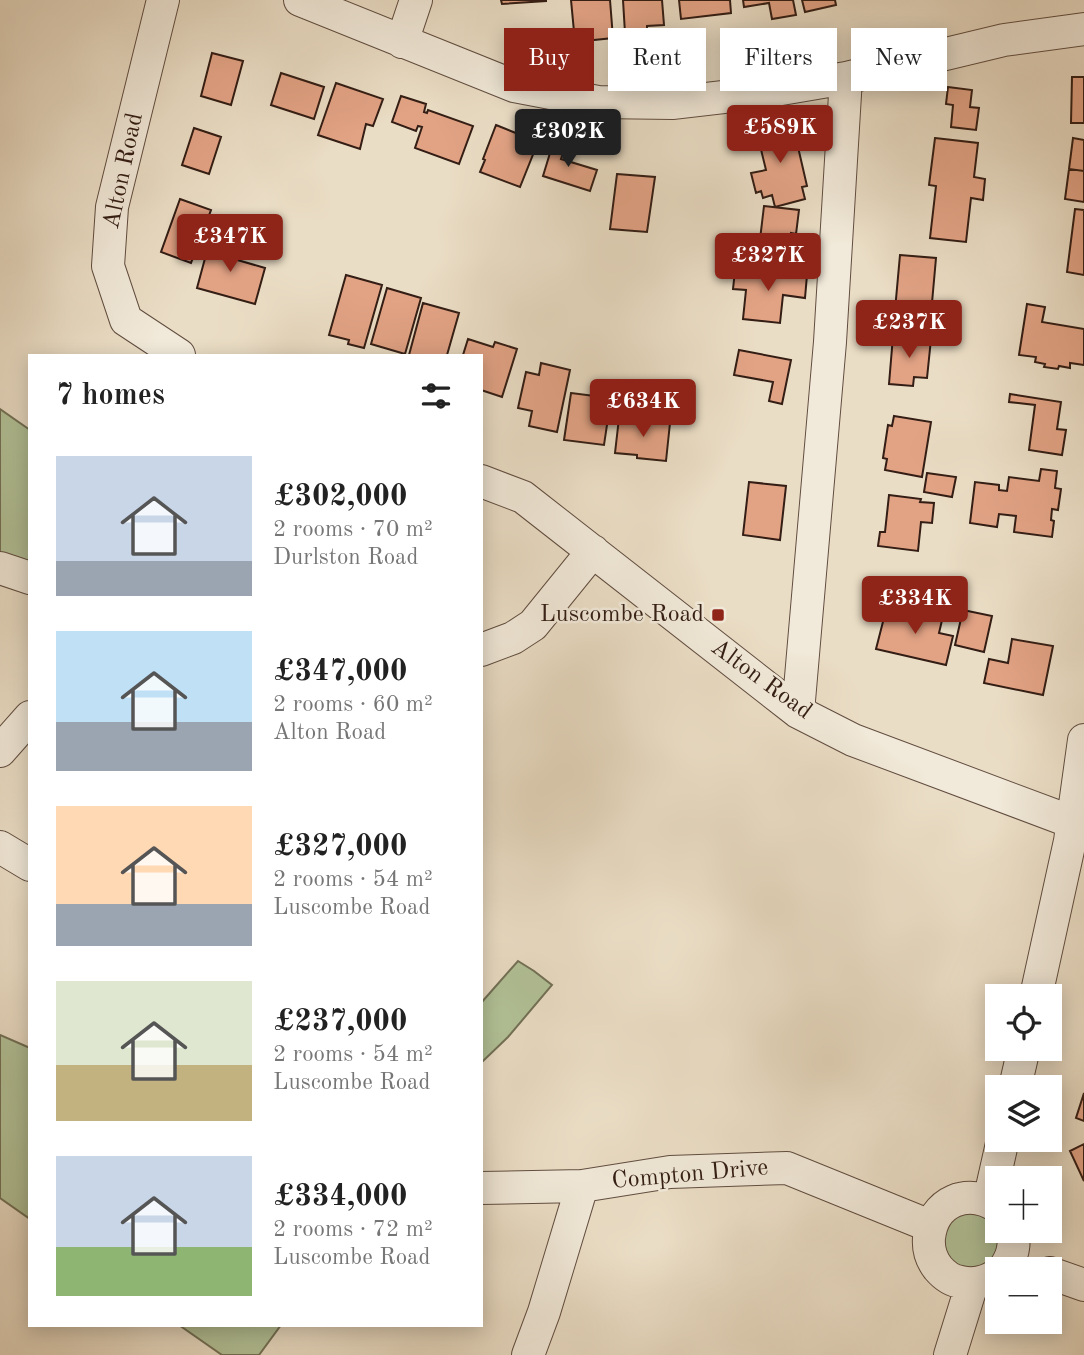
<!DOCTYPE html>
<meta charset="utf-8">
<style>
:root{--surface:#fff;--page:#f6f6f6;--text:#222;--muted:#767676;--accent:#8f2418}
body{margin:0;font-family:"Old Standard TT",serif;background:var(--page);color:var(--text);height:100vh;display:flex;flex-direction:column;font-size:26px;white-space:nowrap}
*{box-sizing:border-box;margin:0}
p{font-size:23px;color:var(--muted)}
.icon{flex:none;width:38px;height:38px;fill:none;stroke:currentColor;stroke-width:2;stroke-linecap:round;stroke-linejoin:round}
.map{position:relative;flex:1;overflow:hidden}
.side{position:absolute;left:28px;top:354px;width:455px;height:973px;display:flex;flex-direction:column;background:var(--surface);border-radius:0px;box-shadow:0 4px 18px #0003}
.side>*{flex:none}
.top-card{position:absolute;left:504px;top:28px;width:474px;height:63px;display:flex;gap:14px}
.fabs{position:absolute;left:985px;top:984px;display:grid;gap:14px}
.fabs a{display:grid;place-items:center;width:77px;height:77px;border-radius:0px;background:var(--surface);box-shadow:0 4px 18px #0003;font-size:35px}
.price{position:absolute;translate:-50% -60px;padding:0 16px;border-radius:7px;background:var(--accent);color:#fff;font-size:23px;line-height:46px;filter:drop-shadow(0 2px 4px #0008)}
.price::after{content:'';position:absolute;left:50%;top:42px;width:21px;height:16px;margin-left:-10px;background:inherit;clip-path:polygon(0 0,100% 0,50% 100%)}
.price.current{background:#222;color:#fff}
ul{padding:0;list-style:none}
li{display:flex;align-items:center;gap:21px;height:175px;padding:0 28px}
li span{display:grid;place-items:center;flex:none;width:196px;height:140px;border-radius:0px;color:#555}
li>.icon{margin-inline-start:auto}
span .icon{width:84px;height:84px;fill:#fffc;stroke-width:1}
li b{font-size:30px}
h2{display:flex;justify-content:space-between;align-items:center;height:84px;padding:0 28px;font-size:30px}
.chip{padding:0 24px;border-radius:0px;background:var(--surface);box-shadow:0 4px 18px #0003;font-size:24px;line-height:63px}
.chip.current{background:var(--accent);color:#fff}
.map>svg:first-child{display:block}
</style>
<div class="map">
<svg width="1084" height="1355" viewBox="0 0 1084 1355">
<rect width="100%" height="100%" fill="#eaddc5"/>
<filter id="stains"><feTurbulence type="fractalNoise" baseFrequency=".00286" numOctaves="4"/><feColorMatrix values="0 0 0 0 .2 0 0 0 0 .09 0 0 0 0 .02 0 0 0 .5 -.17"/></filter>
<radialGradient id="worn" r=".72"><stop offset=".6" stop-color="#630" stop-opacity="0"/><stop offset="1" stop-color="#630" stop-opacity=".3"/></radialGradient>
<!-- green -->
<path fill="#b2c298" stroke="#727056" stroke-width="2" d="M0 409 30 430V578L0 568Z
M518 961 534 971 552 985 508 1037 481 1063V1003Z
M0 1035 30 1048V1219L0 1198Z
M997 1207 998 1230H1013L1014 1247 957 1282 930 1226 938 1212Z
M179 1325H281L259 1355H222Z"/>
<!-- building -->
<path fill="#e2a385" stroke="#331d14" stroke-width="2" d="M501 0H546V1L502 4Z
M571 0H610L613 38 575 42Z
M623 0H662L664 25 647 26V31L625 33Z
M679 0H730L731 13 681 19Z
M743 0H793L796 15 772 19 769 3 744 7Z
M802 0H835L836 5 805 12Z
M212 53 243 61 231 105 201 96Z
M281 73 324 87 314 119 271 105Z
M1072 77H1084V123H1071Z
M336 83 383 99 373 126 366 124 360 149 318 135Z
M948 87 972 90 970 107 979 108 976 130 951 127 953 105 946 104Z
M401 96 426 104 424 112 427 113 428 110 473 126 459 164 415 148 422 127 418 126 416 131 392 122Z
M792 121 807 186 802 187 805 199 775 207 772 195 763 198 761 191 756 193 751 173 766 170 756 129Z
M496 125 538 142 520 187 480 172 485 160 483 159Z
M194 128 221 137 209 174 182 165Z
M935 138 978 143 974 177 985 179 983 200 971 198 966 242 930 238 936 186 929 185Z
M1073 138 1084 140V171L1069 169Z
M554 140 566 143 561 159 597 170 590 191 543 176Z
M1069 169 1084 171V202L1065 199Z
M617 174 655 177 647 232 610 229Z
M180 199 211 210 191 263 161 252Z
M764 206 799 210 796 234 791 233 788 259 758 256Z
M1075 209 1084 210V275L1067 272Z
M219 239 238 245 234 259 265 268 255 304 197 288 207 251 215 253Z
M900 255 936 258 931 314 895 310Z
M749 269 807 275 805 298 783 295 780 323 743 319 746 290 733 289 735 271 748 273Z
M346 275 382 285 364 348 348 344 349 340 329 335Z
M387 288 421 298 405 354 371 344Z
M423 303 459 313 447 355H409Z
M1027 304 1045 307 1042 322 1084 329V365L1070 363V368L1059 366 1058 369 1044 367 1045 364 1035 362 1036 357 1019 355Z
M893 336 931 339 927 378 914 377 913 386 889 384Z
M468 339 493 347 495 342 517 349 502 397 481 390V355H463Z
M739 350 791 360 782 404 769 401 773 382 734 375Z
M541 363 570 370 557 432 529 426 532 411 518 408 526 372 539 375Z
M571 393 611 398 604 445 564 440Z
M1010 394 1061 402 1057 429 1066 430 1062 455 1029 450 1035 405 1009 402Z
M894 416 931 422 922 477 885 470 887 459 883 458 888 425 892 426Z
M619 418 670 423 666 461 637 458V455L615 453Z
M1041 469 1057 471 1055 488 1061 489 1058 510 1052 509 1051 520 1054 521 1052 537 1014 532 1016 516 999 514 997 527 970 523 975 482 999 485V490L1007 491 1009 477 1039 481Z
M927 473 956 477 952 497 924 492Z
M749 482 786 486 780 540 743 535Z
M889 495 921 499 920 502 934 503 932 523 921 522 918 551 878 546 880 532H885Z
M912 609 943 616 939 633 953 636 946 665 876 649 886 610 910 617Z
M963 610 992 616 984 652 955 645Z
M1012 639 1053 646 1043 695 984 683 989 659 1008 663Z
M1084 1093V1121L1076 1118Z
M1084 1144V1181L1070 1151Z"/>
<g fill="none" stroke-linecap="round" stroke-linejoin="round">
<defs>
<path id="minor" d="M163 0 112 207 108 266 126 320 179 355
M300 0 514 86 598 102 672 103 758 93 846 78 1004 40 1084 29
M402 42 416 0
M481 481 523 497 798 712 853 740 1072 822
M0 568 30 578
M481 650 513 638 533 625 593 551
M798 712 830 342 846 78
M0 751 30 717
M0 847 30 865
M1036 996 1070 841 1084 740
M1015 1087 1024 1048
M481 1188 582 1186 670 1172 787 1168 930 1226
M989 1201 1003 1139
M998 1207C968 1187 933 1201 929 1238 928 1250 931 1259 938 1268 944 1275 952 1281 961 1282 974 1285 987 1282 998 1274
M1004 1269C1013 1256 1015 1246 1013 1230
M1050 1273 1084 1285
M528 1355 544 1312 582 1186
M950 1355 972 1284"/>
</defs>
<!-- minor casing -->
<use href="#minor" stroke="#614d40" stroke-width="34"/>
<!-- minor -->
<use href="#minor" stroke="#f1e9d9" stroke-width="32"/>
</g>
<!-- markers -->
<rect fill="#8f2418" stroke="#f1e9d9" stroke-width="2.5" x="711" y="608" width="14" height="14" rx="3.5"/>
<g text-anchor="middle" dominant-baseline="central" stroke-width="5" stroke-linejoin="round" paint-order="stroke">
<!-- street labels -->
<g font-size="24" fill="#331d14" stroke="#f1e9d9">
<text transform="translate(124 171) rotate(-78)">Alton Road</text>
<text transform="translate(761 680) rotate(36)">Alton Road</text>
<text transform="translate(690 1175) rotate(-5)">Compton Drive</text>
</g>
<!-- poi labels -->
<g font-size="24" fill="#331d14" stroke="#f1e9d9" text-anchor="end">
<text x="704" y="615">Luscombe Road</text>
</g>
</g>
<rect width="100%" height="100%" filter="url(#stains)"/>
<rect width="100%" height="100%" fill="url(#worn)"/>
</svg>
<div class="fabs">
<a><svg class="icon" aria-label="locate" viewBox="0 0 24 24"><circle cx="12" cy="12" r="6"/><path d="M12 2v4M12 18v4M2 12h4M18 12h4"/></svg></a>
<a><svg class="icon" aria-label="layers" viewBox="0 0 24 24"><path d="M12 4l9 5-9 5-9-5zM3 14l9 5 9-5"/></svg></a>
<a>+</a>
<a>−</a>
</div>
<b class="price" style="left:780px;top:165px">£589K</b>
<b class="price current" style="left:568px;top:169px">£302K</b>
<b class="price" style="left:230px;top:274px">£347K</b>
<b class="price" style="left:768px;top:293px">£327K</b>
<b class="price" style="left:909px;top:360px">£237K</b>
<b class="price" style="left:643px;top:439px">£634K</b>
<b class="price" style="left:915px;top:636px">£334K</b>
<div class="top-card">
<a class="chip current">Buy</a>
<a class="chip">Rent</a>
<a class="chip">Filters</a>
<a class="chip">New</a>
</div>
<section class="side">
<h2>7 homes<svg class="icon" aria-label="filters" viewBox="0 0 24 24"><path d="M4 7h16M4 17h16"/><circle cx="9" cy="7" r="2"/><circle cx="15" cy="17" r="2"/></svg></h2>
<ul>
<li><span style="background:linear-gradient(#c9d6e8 75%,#9aa5b1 0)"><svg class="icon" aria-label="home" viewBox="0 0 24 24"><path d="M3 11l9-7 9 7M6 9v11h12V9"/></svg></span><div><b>£302,000</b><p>2 rooms · 70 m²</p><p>Durlston Road</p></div></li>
<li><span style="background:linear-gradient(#bfe0f5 65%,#9aa5b1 0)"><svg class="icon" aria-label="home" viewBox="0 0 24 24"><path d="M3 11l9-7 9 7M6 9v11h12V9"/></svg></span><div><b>£347,000</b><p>2 rooms · 60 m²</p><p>Alton Road</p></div></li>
<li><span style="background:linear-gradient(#ffd9b3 70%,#9aa5b1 0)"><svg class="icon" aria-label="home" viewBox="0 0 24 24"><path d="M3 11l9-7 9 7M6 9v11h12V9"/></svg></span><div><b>£327,000</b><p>2 rooms · 54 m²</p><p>Luscombe Road</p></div></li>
<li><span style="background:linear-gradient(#dfe7d0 60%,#c2b280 0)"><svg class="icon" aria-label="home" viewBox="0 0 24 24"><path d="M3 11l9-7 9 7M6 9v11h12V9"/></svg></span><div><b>£237,000</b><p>2 rooms · 54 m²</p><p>Luscombe Road</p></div></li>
<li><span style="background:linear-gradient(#c9d6e8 65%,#8fb573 0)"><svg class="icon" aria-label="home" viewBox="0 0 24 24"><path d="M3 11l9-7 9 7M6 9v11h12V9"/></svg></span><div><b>£334,000</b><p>2 rooms · 72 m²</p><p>Luscombe Road</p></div></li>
</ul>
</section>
</div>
